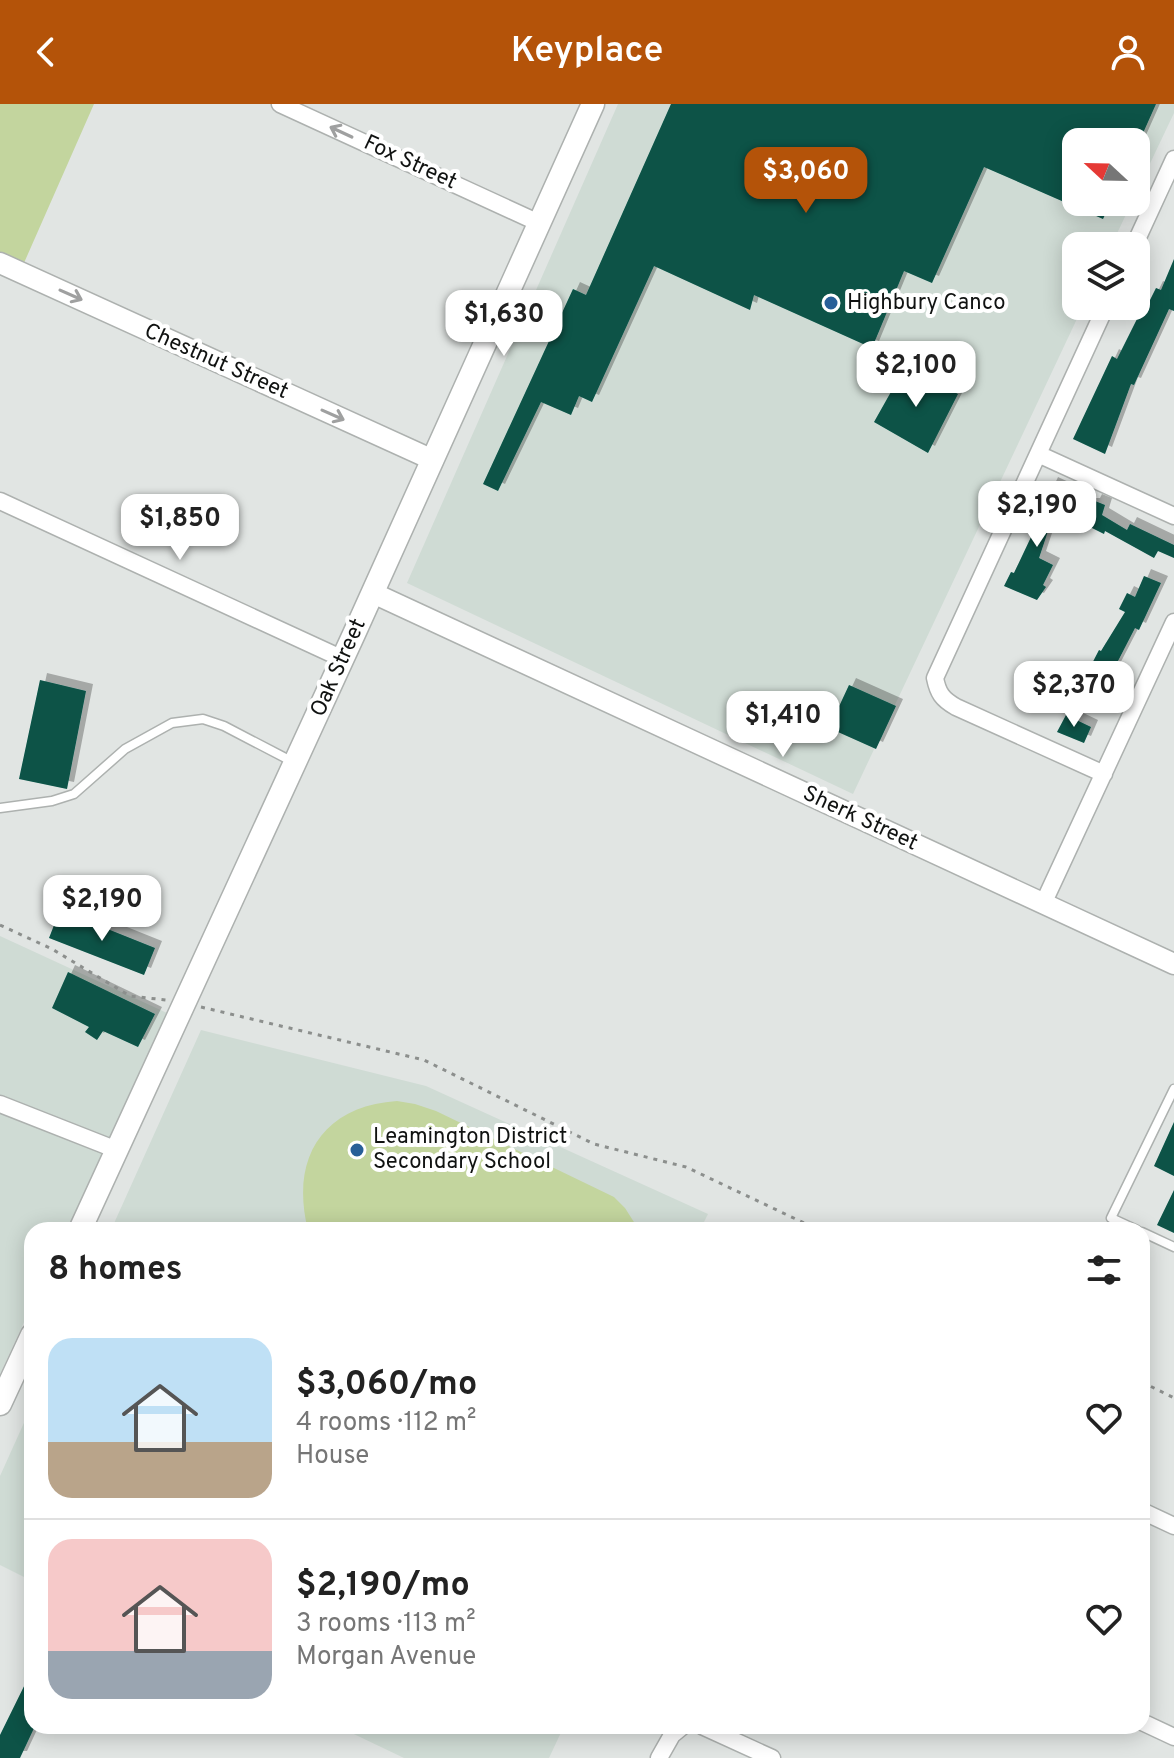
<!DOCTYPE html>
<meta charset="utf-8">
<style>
:root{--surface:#fff;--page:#f6f6f6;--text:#222;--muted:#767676;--line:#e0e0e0;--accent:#b45309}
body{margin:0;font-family:Overpass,sans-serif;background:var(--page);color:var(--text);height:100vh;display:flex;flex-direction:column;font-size:30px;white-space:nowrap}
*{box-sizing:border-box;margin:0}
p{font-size:26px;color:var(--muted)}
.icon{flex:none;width:44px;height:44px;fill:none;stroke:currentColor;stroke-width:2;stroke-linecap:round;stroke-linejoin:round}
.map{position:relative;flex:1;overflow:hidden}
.side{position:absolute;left:24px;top:1118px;width:1126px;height:512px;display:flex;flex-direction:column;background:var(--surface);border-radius:24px;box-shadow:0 4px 20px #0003}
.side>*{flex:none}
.needle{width:52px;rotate:292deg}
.buttons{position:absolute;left:1062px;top:24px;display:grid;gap:16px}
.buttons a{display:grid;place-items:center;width:88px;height:88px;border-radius:16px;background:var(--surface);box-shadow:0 4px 20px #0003;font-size:40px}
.price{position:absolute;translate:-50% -68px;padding:0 18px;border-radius:16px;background:#fff;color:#222;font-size:26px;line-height:52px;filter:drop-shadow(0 2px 4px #0008)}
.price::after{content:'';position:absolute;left:50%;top:48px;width:24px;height:18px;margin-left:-12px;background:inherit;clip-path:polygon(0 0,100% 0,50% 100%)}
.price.selected{background:var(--accent);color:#fff}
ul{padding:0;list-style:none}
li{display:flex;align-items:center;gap:24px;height:200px;padding:0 24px}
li+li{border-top:2px solid var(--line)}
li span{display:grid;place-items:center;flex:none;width:224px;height:160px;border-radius:24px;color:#555}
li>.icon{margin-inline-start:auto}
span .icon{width:96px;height:96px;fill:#fffc;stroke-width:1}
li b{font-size:34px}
h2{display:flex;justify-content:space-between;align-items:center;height:96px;padding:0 24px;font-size:34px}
header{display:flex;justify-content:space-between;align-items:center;height:104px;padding:0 24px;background:var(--accent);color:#fff;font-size:36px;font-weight:600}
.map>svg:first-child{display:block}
</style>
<header><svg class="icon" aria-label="back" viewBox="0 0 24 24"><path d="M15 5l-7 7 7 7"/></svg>Keyplace<svg class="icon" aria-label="person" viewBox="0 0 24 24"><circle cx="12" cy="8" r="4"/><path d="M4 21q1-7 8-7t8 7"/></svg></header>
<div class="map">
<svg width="1174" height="1654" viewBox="0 0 1174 1654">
<defs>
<filter id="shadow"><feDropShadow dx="7" dy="-7" stdDeviation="0" flood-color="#0004"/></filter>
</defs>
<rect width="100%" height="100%" fill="#e1e5e3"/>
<!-- built -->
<path fill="#cfdbd4" d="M618 0H1174V9L1136 89V38H1076V98H1132L1111 142H1076V202H1083L853 690 407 479Z
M0 832 167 909 67 1126H32V1201L0 1270Z
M201 926 426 982 708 1110 700 1126H111Z
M32 1301V1477L0 1461V1372Z
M337 1622H564L549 1654H404Z"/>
<!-- green -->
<path fill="#c3d59e" d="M0 0H94L20 168 0 160Z
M397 997 415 1000 436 1007 614 1093 625 1104 639 1126H308C290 1055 322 1002 397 997Z"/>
<!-- building -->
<path fill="#085246" filter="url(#shadow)" d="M671 0H1156L1139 38H1076V98H1111L1103 115 984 63 932 179 904 167 872 244 754 191 750 206 654 162 592 298 579 292 571 311 541 298 498 387 483 380 573 185 586 191Z
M1174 155V207L1169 205 1134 281 1131 280 1105 350 1073 335 1112 252 1117 255 1141 207 1144 208 1156 184 1161 186Z
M905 263 958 290 928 349 874 318Z
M1051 380 1068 388 1055 417 1052 415 1039 454 1053 461 1043 481 1046 483 1037 496 1004 482 1011 468 1014 469 1032 431 1028 430Z
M1095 397 1105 401 1102 411 1127 426 1130 420 1174 441V454L1158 447 1154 454 1105 427 1104 430 1084 420 1089 401H1093Z
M1144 472 1161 479 1139 526 1135 524 1104 584 1110 587 1103 602 1071 591 1080 573 1084 575 1099 546 1101 547 1125 508 1119 505 1127 489 1135 493Z
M40 576 86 587 67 685 19 675Z
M849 581 896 602 876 645 829 624Z
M1066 611 1091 623 1084 639 1057 628Z
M60 806 155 844 144 871 49 834Z
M68 868 155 910 138 943 103 927 97 936 85 928 89 923 52 904Z
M1174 1018V1072L1154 1062Z
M1174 1086V1129L1157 1121Z
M32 1566V1622H35L20 1654H0V1631Z"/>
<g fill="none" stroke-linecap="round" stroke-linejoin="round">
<defs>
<path id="service" d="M0 704 52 697 74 690 125 645 172 619 203 615 224 622 295 659
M1137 1126 1111 1114 1174 985
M1142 1128 1174 1143"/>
<path id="minor" d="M280 0 539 119
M1134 142 1174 55
M1038 350 1174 412
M0 397 343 555
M1104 670 956 603C942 595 938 589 935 574L1106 202
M1043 800 1174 518
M0 1000 117 1046
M1142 1407 1174 1422
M1142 1618 1174 1633
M702 1622 772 1654
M659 1654 672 1631 683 1622"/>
<path id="tertiary" d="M0 159 433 356
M373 489 1174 860"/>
<path id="secondary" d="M80 1126 354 530 593 0
M0 1300 32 1231"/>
</defs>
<!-- service casing -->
<use href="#service" stroke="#adb1af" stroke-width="11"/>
<!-- minor casing -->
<use href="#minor" stroke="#adb1af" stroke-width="19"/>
<!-- tertiary casing -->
<use href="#tertiary" stroke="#adb1af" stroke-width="23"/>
<!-- secondary casing -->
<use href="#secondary" stroke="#adb1af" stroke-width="25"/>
<!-- path -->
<path stroke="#8c8f8d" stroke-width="3" stroke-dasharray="4 6" stroke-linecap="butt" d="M0 821 52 845 130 892 166 896
M201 903 424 956 594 1040 686 1063 819 1126
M1142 1278 1174 1294"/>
<!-- service -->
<use href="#service" stroke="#fff" stroke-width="8"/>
<!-- minor -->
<use href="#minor" stroke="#fff" stroke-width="16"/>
<!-- tertiary -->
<use href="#tertiary" stroke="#fff" stroke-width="20"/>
<!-- secondary -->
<use href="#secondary" stroke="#fff" stroke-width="22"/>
</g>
<!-- one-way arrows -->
<defs><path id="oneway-shaft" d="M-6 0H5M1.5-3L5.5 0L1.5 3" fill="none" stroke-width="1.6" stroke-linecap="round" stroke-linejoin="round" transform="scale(2)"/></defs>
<g stroke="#9fa0a0">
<use href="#oneway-shaft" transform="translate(341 28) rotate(-155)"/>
<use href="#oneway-shaft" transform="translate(71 191) rotate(24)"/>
<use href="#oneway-shaft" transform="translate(333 311) rotate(24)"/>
</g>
<!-- markers -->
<g fill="#285f98" stroke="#fff" stroke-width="3">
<circle cx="831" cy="199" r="8"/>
<circle cx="357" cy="1046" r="8"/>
</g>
<g text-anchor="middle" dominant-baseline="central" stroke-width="8" stroke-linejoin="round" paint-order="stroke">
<!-- street labels -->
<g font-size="22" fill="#101211" stroke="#fff">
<text transform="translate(410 59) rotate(25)">Fox Street</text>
<text transform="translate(216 258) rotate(24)">Chestnut Street</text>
<text transform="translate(339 564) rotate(-66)">Oak Street</text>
<text transform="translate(860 715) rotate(25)">Sherk Street</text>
</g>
<!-- poi labels -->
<g font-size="22" fill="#101211" stroke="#fff" text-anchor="start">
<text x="847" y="199">Highbury Canco</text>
<text x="373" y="1033">Leamington District<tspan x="373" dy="25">Secondary School</tspan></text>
</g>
</g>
</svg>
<div class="buttons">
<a><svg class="needle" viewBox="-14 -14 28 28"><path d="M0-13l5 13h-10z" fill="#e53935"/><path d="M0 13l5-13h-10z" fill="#767676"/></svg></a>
<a><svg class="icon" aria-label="layers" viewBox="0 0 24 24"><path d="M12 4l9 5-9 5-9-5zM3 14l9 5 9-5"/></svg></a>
</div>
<b class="price selected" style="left:806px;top:111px">$3,060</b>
<b class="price" style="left:504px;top:254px">$1,630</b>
<b class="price" style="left:916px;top:305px">$2,100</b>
<b class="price" style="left:1037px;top:445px">$2,190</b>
<b class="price" style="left:180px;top:458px">$1,850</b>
<b class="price" style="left:1074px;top:625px">$2,370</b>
<b class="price" style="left:783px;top:655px">$1,410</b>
<b class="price" style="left:102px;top:839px">$2,190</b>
<section class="side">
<h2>8 homes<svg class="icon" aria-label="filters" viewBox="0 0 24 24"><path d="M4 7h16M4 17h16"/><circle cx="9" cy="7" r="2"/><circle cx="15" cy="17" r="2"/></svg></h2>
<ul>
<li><span style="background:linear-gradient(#bfe0f5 65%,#b9a48a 0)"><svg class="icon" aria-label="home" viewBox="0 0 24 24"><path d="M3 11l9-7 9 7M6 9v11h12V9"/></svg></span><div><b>$3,060/mo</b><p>4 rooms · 112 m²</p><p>House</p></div><svg class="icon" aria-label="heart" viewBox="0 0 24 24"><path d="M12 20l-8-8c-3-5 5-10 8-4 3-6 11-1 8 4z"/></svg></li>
<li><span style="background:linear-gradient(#f6c9c9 70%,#9aa5b1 0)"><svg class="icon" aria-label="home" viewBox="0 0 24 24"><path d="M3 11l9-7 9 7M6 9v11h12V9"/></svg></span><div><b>$2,190/mo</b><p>3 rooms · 113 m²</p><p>Morgan Avenue</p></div><svg class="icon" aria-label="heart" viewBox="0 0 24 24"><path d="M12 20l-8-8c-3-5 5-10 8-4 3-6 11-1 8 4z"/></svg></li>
</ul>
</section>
</div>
